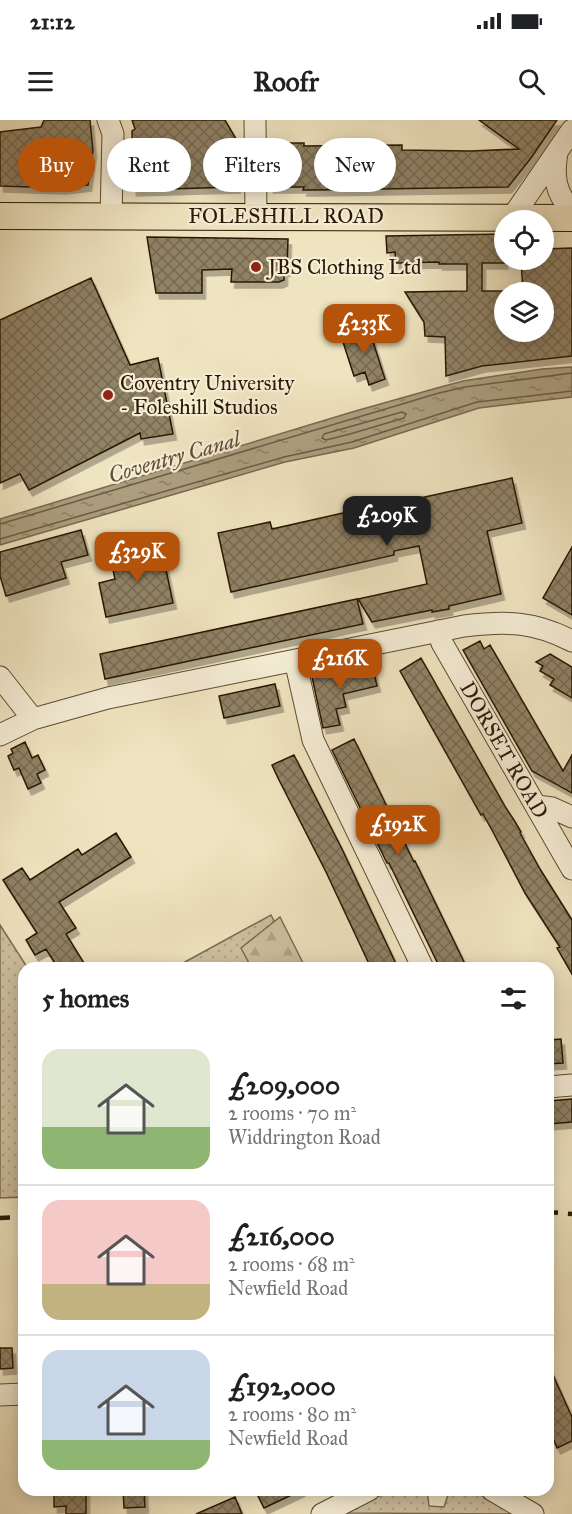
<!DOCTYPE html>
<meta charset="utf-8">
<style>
:root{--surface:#fff;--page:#f6f6f6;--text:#202124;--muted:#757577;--line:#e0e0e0;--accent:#b45309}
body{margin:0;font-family:"IM FELL Great Primer",serif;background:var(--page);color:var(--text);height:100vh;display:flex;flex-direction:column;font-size:22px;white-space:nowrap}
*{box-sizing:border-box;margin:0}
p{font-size:20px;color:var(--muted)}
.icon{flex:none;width:33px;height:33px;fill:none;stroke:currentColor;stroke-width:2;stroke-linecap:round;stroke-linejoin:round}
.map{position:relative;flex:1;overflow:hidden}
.sheet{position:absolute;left:18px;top:842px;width:536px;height:534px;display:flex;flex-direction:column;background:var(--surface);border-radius:18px;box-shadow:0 3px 15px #0003}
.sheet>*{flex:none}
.hud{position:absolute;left:18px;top:18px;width:537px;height:54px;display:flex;gap:12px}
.controls{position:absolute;left:494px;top:90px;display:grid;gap:12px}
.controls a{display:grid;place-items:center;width:60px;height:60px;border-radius:50%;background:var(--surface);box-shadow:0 3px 15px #0003;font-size:30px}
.price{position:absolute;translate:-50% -51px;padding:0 14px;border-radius:12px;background:var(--accent);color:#fff;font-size:20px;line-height:39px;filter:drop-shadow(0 2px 3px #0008)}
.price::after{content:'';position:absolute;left:50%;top:36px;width:18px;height:14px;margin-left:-9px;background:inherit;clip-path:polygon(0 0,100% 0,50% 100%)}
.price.on{background:#222;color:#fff}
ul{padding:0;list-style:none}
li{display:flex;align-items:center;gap:18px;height:150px;padding:0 24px}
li+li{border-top:2px solid var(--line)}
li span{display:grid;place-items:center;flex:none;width:168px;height:120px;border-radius:18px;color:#555}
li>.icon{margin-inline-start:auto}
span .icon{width:72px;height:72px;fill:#fffc;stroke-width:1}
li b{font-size:26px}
h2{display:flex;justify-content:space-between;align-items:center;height:72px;padding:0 24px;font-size:26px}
.pill{padding:0 21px;border-radius:27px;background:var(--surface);box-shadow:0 3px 15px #0003;font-size:21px;line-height:54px}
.pill.on{background:var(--accent);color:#fff}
.status{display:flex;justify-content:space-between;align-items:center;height:42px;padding:0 30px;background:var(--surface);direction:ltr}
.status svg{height:16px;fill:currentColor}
header{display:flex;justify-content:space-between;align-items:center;height:78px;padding:0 24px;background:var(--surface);font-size:27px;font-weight:700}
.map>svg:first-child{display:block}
</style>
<div class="status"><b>21:12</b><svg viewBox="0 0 49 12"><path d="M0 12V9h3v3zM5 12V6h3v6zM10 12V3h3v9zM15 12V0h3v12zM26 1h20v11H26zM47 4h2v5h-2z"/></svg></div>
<header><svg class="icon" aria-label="menu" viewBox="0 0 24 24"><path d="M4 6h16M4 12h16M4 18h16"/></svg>Roofr<svg class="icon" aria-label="search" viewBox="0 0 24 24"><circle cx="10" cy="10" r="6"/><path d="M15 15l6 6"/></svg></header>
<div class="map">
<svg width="572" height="1394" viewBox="0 0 572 1394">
<defs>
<pattern id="green-dots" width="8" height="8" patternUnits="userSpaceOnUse" patternTransform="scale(1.5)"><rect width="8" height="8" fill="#cec1a0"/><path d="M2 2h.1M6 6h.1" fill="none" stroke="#b1a588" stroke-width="1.8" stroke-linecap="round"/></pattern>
<pattern id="forest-firs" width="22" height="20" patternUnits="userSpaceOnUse" patternTransform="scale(1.5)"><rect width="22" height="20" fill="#cec1a0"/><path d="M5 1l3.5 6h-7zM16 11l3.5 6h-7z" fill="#b1a588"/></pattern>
<pattern id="water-ripples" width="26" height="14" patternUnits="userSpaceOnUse" patternTransform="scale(1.5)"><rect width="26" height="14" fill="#ac9f80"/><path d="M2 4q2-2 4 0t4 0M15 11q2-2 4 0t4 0" fill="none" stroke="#8c8167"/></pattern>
<pattern id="building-cross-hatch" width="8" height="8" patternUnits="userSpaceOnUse" patternTransform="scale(1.5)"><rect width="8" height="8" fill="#908265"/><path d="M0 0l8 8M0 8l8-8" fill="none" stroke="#766951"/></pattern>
<filter id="shadow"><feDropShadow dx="3.5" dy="6" stdDeviation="0" flood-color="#0004"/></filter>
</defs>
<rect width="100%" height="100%" fill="#efe4c0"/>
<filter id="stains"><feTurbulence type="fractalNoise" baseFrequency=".00333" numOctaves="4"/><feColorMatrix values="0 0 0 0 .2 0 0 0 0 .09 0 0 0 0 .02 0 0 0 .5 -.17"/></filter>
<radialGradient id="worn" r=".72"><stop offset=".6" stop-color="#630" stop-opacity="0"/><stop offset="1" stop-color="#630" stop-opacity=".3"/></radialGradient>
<!-- green -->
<path fill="url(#green-dots)" stroke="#7c6c52" stroke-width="1.5" d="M271 795 298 847 174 848Z
M0 805 27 847 24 848V1077L0 1078Z
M406 1370H427L429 1386 444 1387 449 1372C474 1366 497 1383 519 1394L347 1393 378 1376Z"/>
<!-- forest -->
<path fill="url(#forest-firs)" stroke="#7c6c52" stroke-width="1.5" d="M280 797 305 847H251L241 828Z"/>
<!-- water -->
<path fill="url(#water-ripples)" stroke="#78694e" stroke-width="1.5" d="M572 247V277L479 288 354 328 285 342 0 425V399L352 292 437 268 463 261 542 249Z"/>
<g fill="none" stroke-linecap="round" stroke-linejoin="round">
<!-- shore -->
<path stroke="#6b5c42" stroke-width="1.5" d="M402 292 406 294 404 298 350 314 326 320 322 318 324 314Z
M0 404 439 273 465 267 572 253
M0 419 284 337 352 322 477 282 572 271"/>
</g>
<!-- building -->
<path fill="url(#building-cross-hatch)" stroke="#2a1803" stroke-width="1.5" filter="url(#shadow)" d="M44 0H90L93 31 88 65 63 68 0 66V12L41 7Z
M132 0H225L239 24 236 25 237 67 133 70 132 11 135 9Z
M479 0H557L531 38 508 67 315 70H303L304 67H270L271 23H304V26L402 25V30L471 31 519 29Z
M504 114V143H482V171H504V212H543V172H523L521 140H543V129L572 128V236L482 246 446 256 445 217 425 216 424 202 405 172 467 171V144H439V142L396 143 395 132 387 133 386 116Z
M147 117 288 119 287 150 284 149V160L279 162H231L232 149 202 150V173H156Z
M91 158 130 245 158 238 173 314 141 319 140 313 29 370 20 354 0 363V200Z
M367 203 385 259 369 265 365 252 354 256 343 222 354 219 351 208Z
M512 358 522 403 487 411 501 474 449 486V489L432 492V490L372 502 358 479 427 464 419 426 394 431V435L231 472 218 413 270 402 272 409 383 384V386Z
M81 410 88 435 61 442 66 458 6 476 0 456V432Z
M161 426 173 483 106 497 99 463 115 459 110 436Z
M572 427V495L543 478Z
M357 479 363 504 105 559 100 534Z
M480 521 484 529 490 525 563 651 572 635V673L532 651 463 530Z
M550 534 572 547V578L550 565 554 559 540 551 543 546 536 542Z
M421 538 506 688 514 700 521 712 520 713 540 749 572 800V854L557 828 560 827 525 773 493 712 483 694 481 695 400 551Z
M372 544 377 566 343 574 346 587 336 589 340 605 323 608 312 557Z
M275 564 280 586 224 598 219 576Z
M354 619 414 742 415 741 467 848H440L389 743H387L332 630Z
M25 622 32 638 38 635 45 650 37 654 41 663 28 669 19 648 14 650 8 636 13 633 11 629Z
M294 635 342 729 398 848H371L326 752 278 658 272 645Z
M116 713 131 737 59 782 76 808 66 814 87 848H58L46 829 35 835 26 820 37 813 3 760 22 748 30 760 78 729 82 735Z
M561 919 563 943 548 944V920Z
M572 979V1002L548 1004V981Z
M0 1228H12L13 1248 0 1249Z
M548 1244 572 1297V1321L557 1328 548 1306Z
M66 1370H86V1394H66V1386L54 1387V1373H66Z
M123 1370H144L145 1387 124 1388Z
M255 1370H302L264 1388Z
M235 1377 242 1394H196Z"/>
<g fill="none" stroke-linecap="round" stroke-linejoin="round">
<defs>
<path id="minor" d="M108 0 113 14 111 97
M255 0 256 97
M557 33C553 55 555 74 572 90
M513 96 572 10
M438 511 442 523 572 749
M295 540 313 620 423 848
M0 557 33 599
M0 615 33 599 108 578 464 506C506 501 533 501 572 521
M537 686 552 688 572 697
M548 967 572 965
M0 1275 24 1274
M492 1370 533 1394
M322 1394 369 1370"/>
<path id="major" d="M0 96 572 98"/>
</defs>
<!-- minor casing -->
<use href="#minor" stroke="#5b4b32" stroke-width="23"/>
<!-- major casing -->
<use href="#major" stroke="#2a1803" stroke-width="28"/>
<!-- minor -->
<use href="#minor" stroke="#f5edd6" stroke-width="21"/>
<!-- major -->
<use href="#major" stroke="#efe4c0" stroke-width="26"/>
<!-- rail -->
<path stroke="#2a1803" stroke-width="4.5" stroke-dasharray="10 10" stroke-linecap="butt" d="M548 1092 572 1094
M0 1098 24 1097"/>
</g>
<!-- markers -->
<g fill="#8f2418" stroke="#f5edd6" stroke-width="2">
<circle cx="256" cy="147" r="6"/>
<circle cx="108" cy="275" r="6"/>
</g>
<g text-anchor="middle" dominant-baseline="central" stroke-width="4.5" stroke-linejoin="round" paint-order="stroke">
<!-- street labels -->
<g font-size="21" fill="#2a1803" stroke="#f5edd6">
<text x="286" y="96">FOLESHILL ROAD</text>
<text transform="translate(504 630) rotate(60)">DORSET ROAD</text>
</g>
<!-- poi labels -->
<g font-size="21" fill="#2a1803" stroke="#f5edd6" text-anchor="start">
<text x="268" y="147">JBS Clothing Ltd</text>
<text x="120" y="263">Coventry University<tspan x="120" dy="24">- Foleshill Studios</tspan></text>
</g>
<!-- water labels -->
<g font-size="22" font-style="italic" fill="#5e4e35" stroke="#f5edd6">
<text transform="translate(174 337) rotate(-16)">Coventry Canal</text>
</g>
</g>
<rect width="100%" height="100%" filter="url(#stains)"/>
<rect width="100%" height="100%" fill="url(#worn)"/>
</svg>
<div class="controls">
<a><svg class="icon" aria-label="locate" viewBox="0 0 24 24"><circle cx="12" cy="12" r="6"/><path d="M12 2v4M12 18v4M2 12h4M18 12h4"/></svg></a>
<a><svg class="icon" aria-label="layers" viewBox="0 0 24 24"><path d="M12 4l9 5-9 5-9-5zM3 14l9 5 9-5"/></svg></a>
</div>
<b class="price" style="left:364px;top:235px">£233K</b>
<b class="price on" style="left:387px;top:427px">£209K</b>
<b class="price" style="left:137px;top:463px">£329K</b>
<b class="price" style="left:340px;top:570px">£216K</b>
<b class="price" style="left:398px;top:736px">£192K</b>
<div class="hud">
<a class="pill on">Buy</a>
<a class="pill">Rent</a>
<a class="pill">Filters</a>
<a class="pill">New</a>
</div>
<section class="sheet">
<h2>5 homes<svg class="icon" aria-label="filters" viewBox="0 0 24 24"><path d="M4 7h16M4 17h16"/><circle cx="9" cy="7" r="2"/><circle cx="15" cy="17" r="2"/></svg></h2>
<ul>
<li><span style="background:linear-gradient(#dfe7d0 65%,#8fb573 0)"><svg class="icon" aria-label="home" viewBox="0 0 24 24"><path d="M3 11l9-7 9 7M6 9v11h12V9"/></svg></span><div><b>£209,000</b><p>2 rooms · 70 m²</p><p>Widdrington Road</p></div></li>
<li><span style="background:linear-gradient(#f6c9c9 70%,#c2b280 0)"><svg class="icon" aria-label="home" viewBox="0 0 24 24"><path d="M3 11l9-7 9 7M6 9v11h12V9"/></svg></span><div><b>£216,000</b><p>2 rooms · 68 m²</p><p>Newfield Road</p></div></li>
<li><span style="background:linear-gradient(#c9d6e8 75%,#8fb573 0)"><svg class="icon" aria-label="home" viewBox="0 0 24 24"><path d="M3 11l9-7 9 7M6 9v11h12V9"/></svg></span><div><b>£192,000</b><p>2 rooms · 80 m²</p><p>Newfield Road</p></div></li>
</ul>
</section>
</div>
